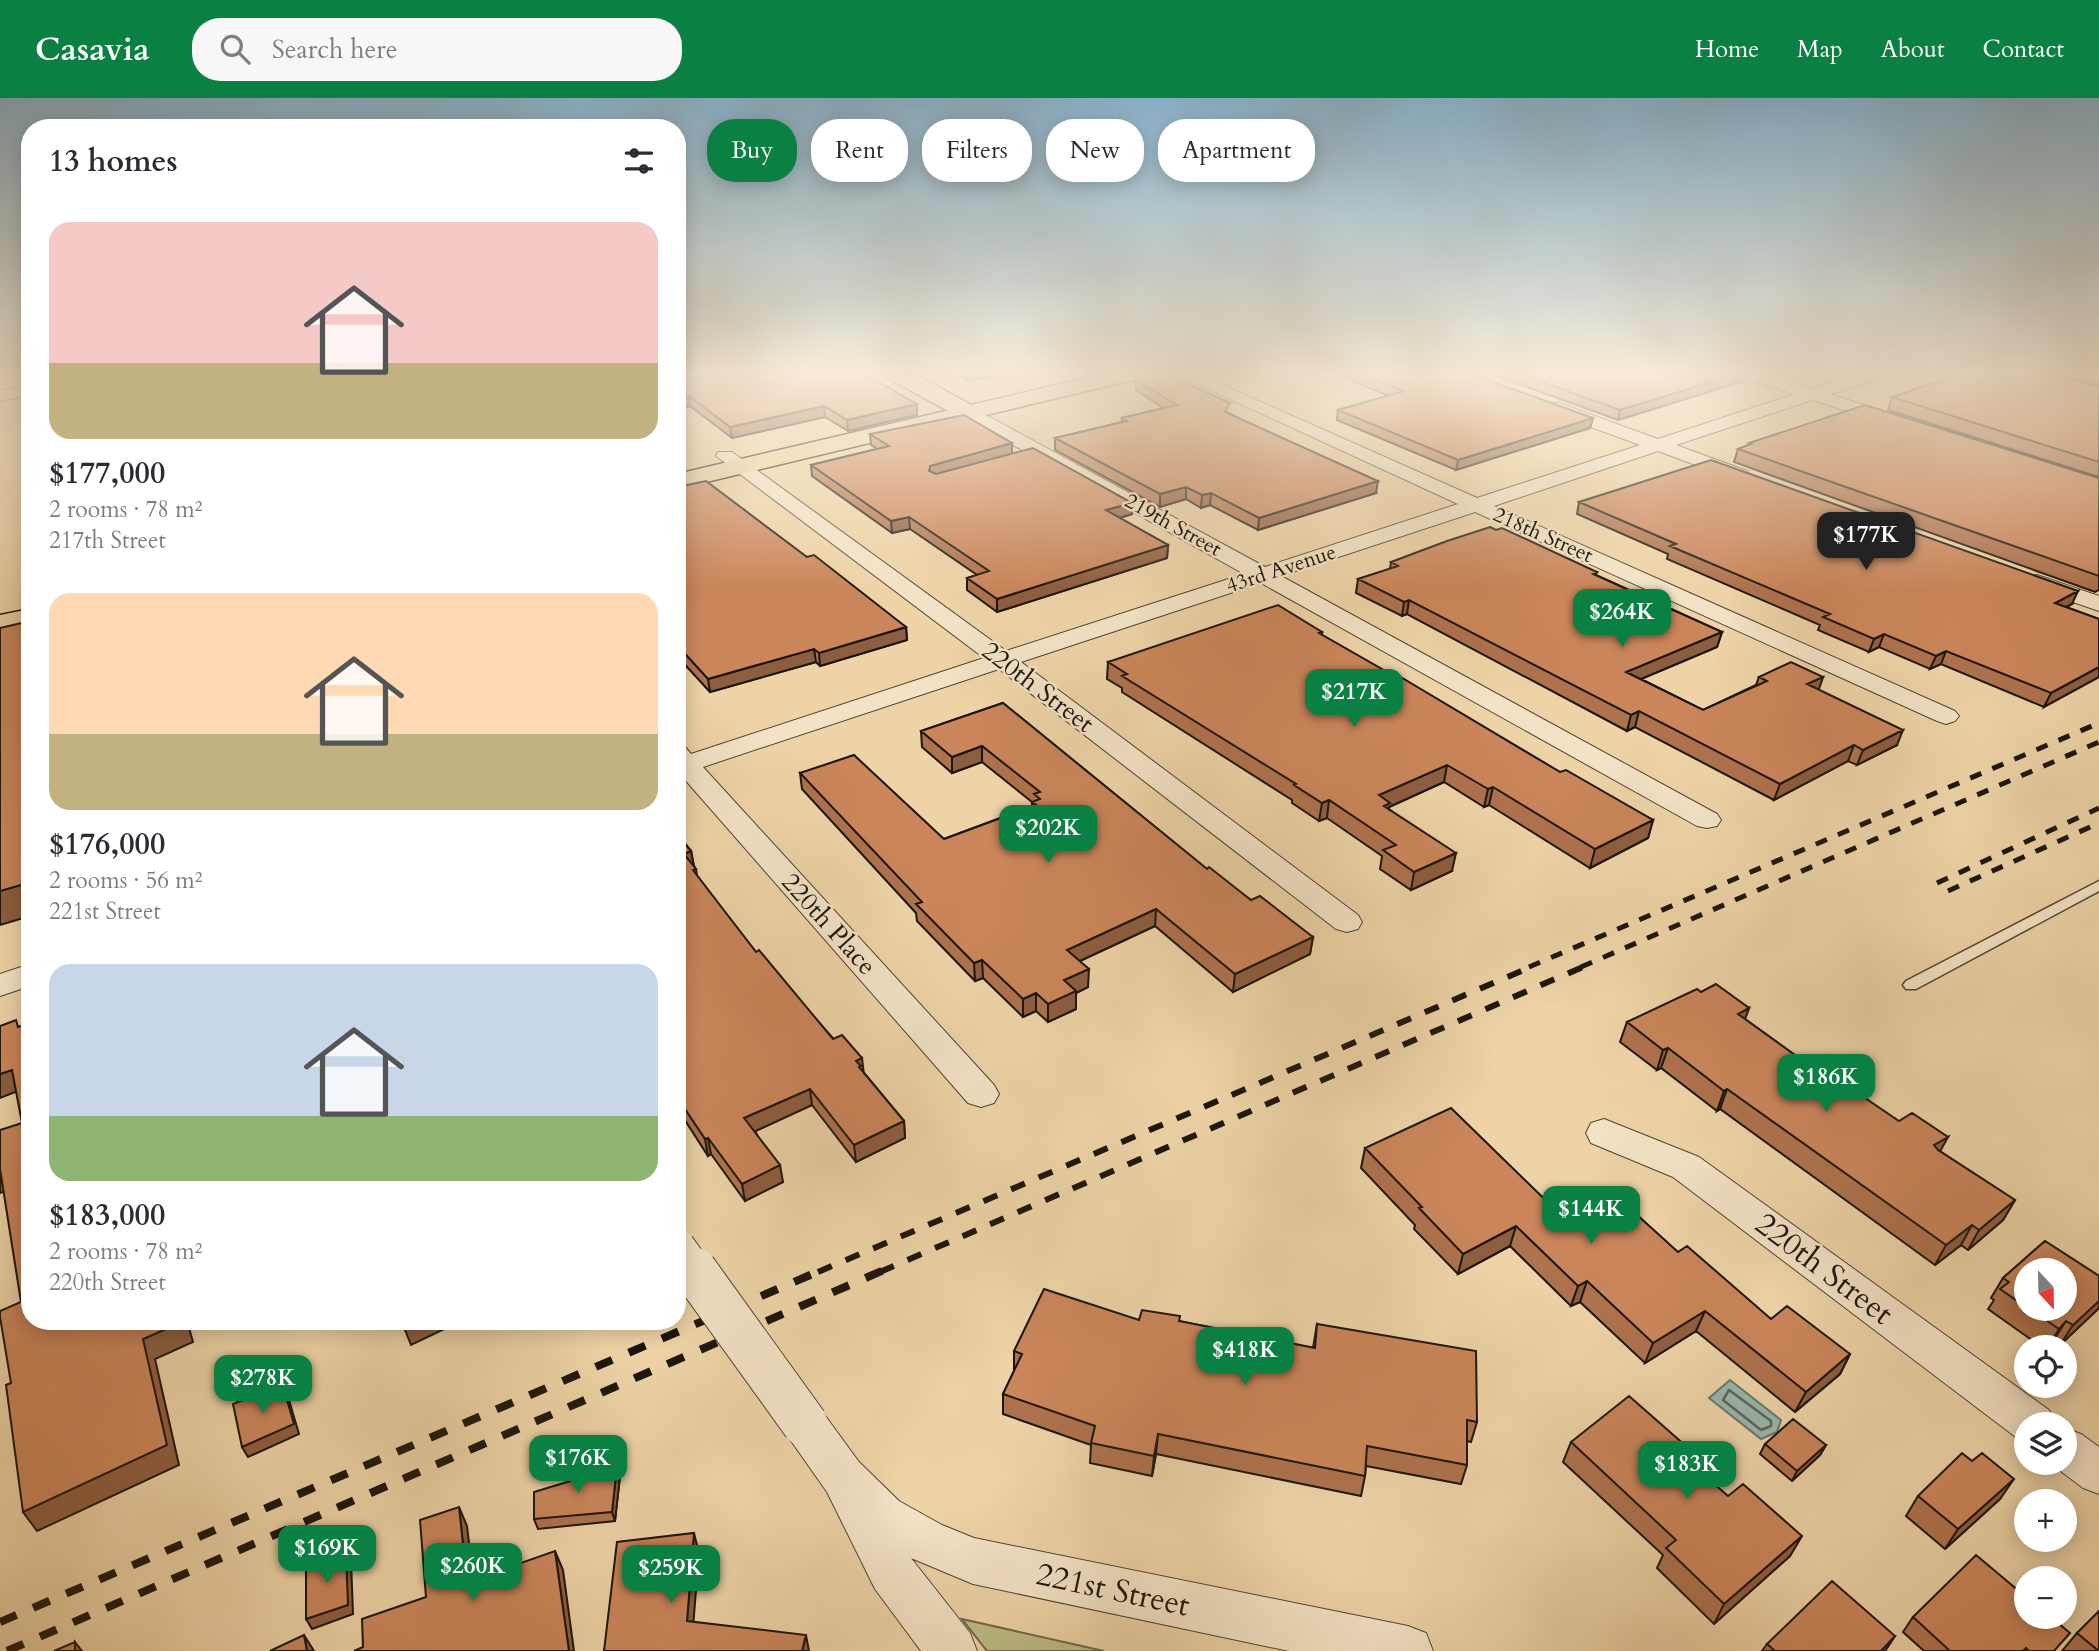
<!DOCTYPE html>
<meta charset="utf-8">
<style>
:root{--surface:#fff;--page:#f7f7f7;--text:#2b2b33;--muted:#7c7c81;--accent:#0b8043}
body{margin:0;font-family:Cardo,serif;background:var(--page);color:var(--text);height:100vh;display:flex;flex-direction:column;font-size:26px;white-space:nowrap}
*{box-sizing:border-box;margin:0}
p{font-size:23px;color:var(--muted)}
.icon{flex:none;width:38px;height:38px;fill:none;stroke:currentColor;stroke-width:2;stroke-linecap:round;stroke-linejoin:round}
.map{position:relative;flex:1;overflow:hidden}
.drawer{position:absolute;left:21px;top:21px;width:665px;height:1211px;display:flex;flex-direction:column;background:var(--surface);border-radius:28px;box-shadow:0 4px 18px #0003}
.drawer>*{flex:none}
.top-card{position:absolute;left:707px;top:21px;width:665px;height:63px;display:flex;gap:14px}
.needle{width:46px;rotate:158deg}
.fabs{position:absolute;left:2014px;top:1160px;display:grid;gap:14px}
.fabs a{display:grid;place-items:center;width:63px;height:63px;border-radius:50%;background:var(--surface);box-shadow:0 4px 18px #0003;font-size:35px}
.price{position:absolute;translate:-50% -60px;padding:0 16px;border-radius:14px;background:var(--accent);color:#fff;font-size:23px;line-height:46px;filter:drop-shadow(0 2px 4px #0008)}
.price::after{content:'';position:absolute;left:50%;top:42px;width:21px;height:16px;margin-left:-10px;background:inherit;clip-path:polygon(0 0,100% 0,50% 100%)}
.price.active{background:#222;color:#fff}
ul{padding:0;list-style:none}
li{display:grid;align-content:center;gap:14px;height:371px;padding:0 28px}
li span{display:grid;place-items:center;height:217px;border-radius:21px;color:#555}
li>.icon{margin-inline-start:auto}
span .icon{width:126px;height:126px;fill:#fffc;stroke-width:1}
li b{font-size:30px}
h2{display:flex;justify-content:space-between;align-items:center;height:84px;padding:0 28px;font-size:30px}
.tag{padding:0 24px;border-radius:28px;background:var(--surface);box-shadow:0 4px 18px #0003;font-size:24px;line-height:63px}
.tag.active{background:var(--accent);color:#fff}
header{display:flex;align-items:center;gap:42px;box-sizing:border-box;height:98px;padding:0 35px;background:var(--accent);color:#fff}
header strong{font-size:33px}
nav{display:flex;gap:38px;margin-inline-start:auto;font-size:24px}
.search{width:490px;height:63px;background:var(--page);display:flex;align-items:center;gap:18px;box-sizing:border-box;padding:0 24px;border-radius:28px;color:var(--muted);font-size:26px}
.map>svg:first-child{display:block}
</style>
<header>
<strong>Casavia</strong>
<div class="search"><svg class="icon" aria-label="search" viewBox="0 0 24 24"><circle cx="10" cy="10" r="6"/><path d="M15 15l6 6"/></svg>Search here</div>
<nav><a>Home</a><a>Map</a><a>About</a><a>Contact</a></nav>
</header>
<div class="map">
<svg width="2099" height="1553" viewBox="0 0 2099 1553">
<rect width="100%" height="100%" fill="#edd3a6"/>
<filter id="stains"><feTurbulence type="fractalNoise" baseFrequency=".00286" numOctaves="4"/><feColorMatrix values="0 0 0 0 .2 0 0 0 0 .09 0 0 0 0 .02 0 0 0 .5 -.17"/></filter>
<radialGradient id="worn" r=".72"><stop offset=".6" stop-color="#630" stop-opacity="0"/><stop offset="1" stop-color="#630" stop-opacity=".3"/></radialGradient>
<!-- green -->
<path fill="#bebb83" stroke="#6d6848" stroke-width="2" d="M962 1521 1104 1553H987Z"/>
<!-- water -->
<path fill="#9ab7ad" stroke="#68766d" stroke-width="2" d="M1730 1282 1781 1322 1777 1334 1761 1341 1709 1300Z"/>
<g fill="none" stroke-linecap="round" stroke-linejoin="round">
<!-- shore -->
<path stroke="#5b665c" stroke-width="2.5" d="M1729 1292 1771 1323V1328L1761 1332 1723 1302Z"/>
<defs>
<path id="lane" d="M2099 783V793L1916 891H1906L1903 887 1906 883Z"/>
<path id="street" d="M1169 273H1191L1477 400 1640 347 1547 313 1544 309 1547 305H1559L1658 341 1795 296 1734 277 1732 273H1758L1813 291 1866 273H1892L1890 277 1830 296 1901 319 1904 323 1901 327H1889L1813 302 1676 347 1747 373 1750 377 1747 381H1733L1658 353 1494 408 1955 613 1959 618 1955 623 1946 626 1937 623 1475 414 1281 478 1717 716 1721 722 1717 728 1707 730 1697 728 1261 485 1021 564 1358 817 1362 824 1358 831 1347 834 1336 831 999 571 703 669 994 987 999 996 994 1005 981 1009 968 1005 680 676 677 677V648L686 650 691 656 984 560 716 358 718 354H732L1006 553 1244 476 963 319 960 315 963 311H975L1265 469 1458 406Z
M30 287V297L0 303V293Z
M2037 477 2099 498V513L2029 489 2026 484 2029 479Z
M30 866V888L0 898V876Z
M1604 1021 1699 1059 2049 1312 2055 1326H2026V1343L2017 1340 1673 1079 1591 1045 1586 1035 1591 1025Z
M805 1306 821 1312 859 1364 899 1403 942 1427 974 1440 1408 1528 1426 1535 1433 1553H1289L973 1486 911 1460 970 1535 977 1553H921L875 1491 827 1394 789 1340 783 1326 789 1312Z
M2065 1330 2081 1336 2099 1349V1396L2083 1390 2050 1365H2065Z"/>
<path id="secondary" d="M882 273H909L977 310 980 315 977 320H961L884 278Z"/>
<path id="primary" d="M1116 273H1155L1153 278 1145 279 677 391V376Z
M30 511V529L0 535V517Z"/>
</defs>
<!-- lane casing -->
<use href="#lane" stroke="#504432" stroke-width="3"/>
<!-- street casing -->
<use href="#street" stroke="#504432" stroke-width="2"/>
<!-- secondary casing -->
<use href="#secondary" stroke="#1c150c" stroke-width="3"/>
<!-- primary casing -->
<use href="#primary" stroke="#1c150c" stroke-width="3"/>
<!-- lane -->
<use href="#lane" fill="#f3e2c5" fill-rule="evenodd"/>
<!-- street -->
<use href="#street" fill="#f3e2c5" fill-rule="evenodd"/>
<!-- secondary -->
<use href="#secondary" fill="#f3e2c5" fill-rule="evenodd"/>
<!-- primary -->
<use href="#primary" fill="#edd3a6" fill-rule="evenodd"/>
<!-- rail-far2 -->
<path stroke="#1c150c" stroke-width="5" stroke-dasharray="12 12" stroke-linecap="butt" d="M1937 785 2099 710
M1948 793 2099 725
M1529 869 2099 625
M1581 869 2099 644"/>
<!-- rail-far1 -->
<path stroke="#1c150c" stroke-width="6" stroke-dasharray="15 15" stroke-linecap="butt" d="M818 1174 1533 868
M880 1174 1585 868"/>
<!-- rail -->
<path stroke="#1c150c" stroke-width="8" stroke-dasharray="18 18" stroke-linecap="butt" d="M0 1524 822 1172
M7 1553 884 1172"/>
<defs>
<path id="street-bridge-far1" d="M677 1149 695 1174"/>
<path id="street-bridge" d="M694 1172 805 1326"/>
</defs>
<!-- street-bridge-far1 casing -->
<use href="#street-bridge-far1" stroke="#504432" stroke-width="38" stroke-linecap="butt"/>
<!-- street-bridge casing -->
<use href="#street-bridge" stroke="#504432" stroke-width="47" stroke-linecap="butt"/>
<!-- street-bridge-far1 -->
<use href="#street-bridge-far1" stroke="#f3e2c5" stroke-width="36"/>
<!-- street-bridge -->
<use href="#street-bridge" stroke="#f3e2c5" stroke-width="45"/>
</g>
<!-- wall -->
<path fill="#ae724d" stroke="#1c150c" stroke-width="2" fill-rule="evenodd" d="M677 273 917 306V317L848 333 825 319 732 340 690 308 677 311Z
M949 273H1016L968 283Z
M1329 273H1462L1593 320 1590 330 1456 372 1337 322 1338 312 1389 298Z
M1483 273H1747L1744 283 1618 322Z
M2051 273H2099V288Z
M1136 282 1229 315 1376 395 1258 432 1210 407 1201 410 1186 401 1160 409 1055 352V340L1122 324V320L1163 310 1136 292Z
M2099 289V379L1888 312 1892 299Z
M870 336 1012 345V356L1132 405V416L1120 420 1168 447 1167 460 997 514 967 492V480L977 477 910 431 892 435 812 378 811 367 877 351 871 347Z
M1749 345 2099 380V492L2095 494 1734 364 1738 351 1748 347Z
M677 389 807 459 906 529 907 542 820 568 816 564 710 594 677 558Z
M1579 404 2072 506 2066 509 2099 521 2044 609 1941 566 1930 571 1879 549 1869 554 1818 532 1820 527 1667 461 1668 456 1577 416Z
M1391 464 1597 474 1596 477 1722 534 1717 549 1641 581 1703 612 1756 587 1759 579H1823L1818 592 1897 647 1857 667 1848 663 1774 702 1635 629 1627 633 1407 516 1402 518 1356 495 1358 481 1390 471Z
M1322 534V537L1560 674 1653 722 1648 740 1590 770 1489 707 1484 709 1444 684 1389 709V711L1452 773 1411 792 1380 771 1382 758 1327 720 1319 723 1292 705V702L1122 594V590L1107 581 1108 564Z
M1003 605 1207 771 1251 802 1313 839 1310 856 1233 894 1155 828 1080 863 1088 889 1076 895V911L1048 924 1036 913 1023 919 983 880 975 883 917 823 916 815 802 691 800 675 944 741 1032 708V704L982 664 952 675 922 649 921 633Z
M677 736 691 753 694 768 696 771 697 778 756 854 864 975 904 1023 905 1040 856 1064 812 1007 755 1033 783 1084 745 1103 711 1056 708 1058 679 1013H677Z
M1701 894 1749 910 1745 921 1817 973 2015 1102 2003 1122 1968 1152 1961 1147 1935 1167 1720 1011 1717 1013 1661 970 1657 972 1620 944 1627 924Z
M1365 1050 1565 1121 1678 1154 1771 1221 1850 1256 1840 1276 1795 1314 1696 1233 1645 1265 1580 1204 1571 1208 1510 1148 1458 1176 1414 1131 1415 1127 1361 1070Z
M2045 1143 2099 1178V1210L2060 1247 2053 1243 2047 1250H2043L1988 1211 1994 1202 1991 1200 2003 1180ZM2026 1172H2065V1211H2026Z
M1139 1222 1179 1223 1313 1250 1317 1226 1477 1324 1471 1344 1467 1343V1367L1461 1386 1366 1368 1365 1378 1361 1398 1156 1356 1152 1378 1090 1365 1091 1347 1003 1316V1296L1014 1273V1253Z
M1571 1344 1687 1349 1683 1358 1790 1458 1714 1526 1657 1470 1663 1457 1563 1364Z
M1765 1346 1826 1347 1820 1357 1792 1383 1760 1356Z
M620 1378 615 1423 538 1431 534 1421Z
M1918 1398 2000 1401 1945 1451 1906 1418Z
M1913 1519 2055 1553H1924L1903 1534Z
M2077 1535 2099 1553H2062Z
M1895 1538 1885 1553H1762L1767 1546Z"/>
<!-- shaded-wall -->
<path fill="#8d5d3f" stroke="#1c150c" stroke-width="2" d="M967 273H1016L968 283Z
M1747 273 1744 283 1618 322 1620 312Z
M689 298 690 308 677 311V300Z
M917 306V317L848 333 847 322Z
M824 308 825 319 732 340 730 329Z
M1593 320 1590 330 1456 372 1458 362Z
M1012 345V356L930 379V368Z
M1378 383 1376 395 1258 432 1259 420Z
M1186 389V401L1160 409V396Z
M1211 395 1210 407 1201 410 1202 397Z
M1132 405V416L1106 424V412Z
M909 419 910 431 892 435 891 423Z
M1168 447 1167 460 997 514V501Z
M2078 493 2072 506 2049 518 2055 505Z
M1409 502 1407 516 1402 518 1404 504Z
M906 529 907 542 820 568 819 555Z
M1722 534 1717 549 1622 589 1626 574Z
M1884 536 1879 549 1869 554 1874 541Z
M814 551 816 564 710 594 708 581Z
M1946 553 1941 566 1930 571 1936 558Z
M2099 569V579L2044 609 2051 595Z
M1823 579 1818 594 1807 586Z
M1639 613 1635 629 1627 633 1631 617Z
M1903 632 1897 647 1857 667 1863 652Z
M1854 647 1848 663 1774 702 1780 686Z
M982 648V664L952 675V659Z
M1447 667 1444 684 1389 709 1387 722 1379 697Z
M1493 689 1489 707 1484 709 1488 691Z
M1329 702 1327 720 1319 723 1322 705Z
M1653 722 1648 740 1590 770 1595 751Z
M691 753 694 769 684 756Z
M1456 755 1452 773 1411 792 1414 774Z
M24 786 30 791V818L0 827V793Z
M1156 811 1155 828 1067 869V852Z
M1313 839 1310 856 1233 894 1235 876Z
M982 862 983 880 975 883 974 865Z
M1089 871 1088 889 1076 895V911L1048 924V906L1064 882Z
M1036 895V913L1023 919V901Z
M1749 910 1742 929 1738 916Z
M1668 950 1661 970 1657 972 1663 952Z
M862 960 864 977 862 978 856 963Z
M12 972 23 991 0 1000V976Z
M810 991 812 1007 747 1037 744 1020Z
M1727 991 1720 1011 1717 1013 1724 993Z
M904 1023 905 1040 856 1064 854 1047Z
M1948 1039 1937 1059 1934 1047Z
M708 1040 711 1056 708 1058 705 1041Z
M780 1067 783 1084 745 1103 742 1086Z
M0 1071 12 1091 0 1095Z
M2015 1102 2003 1122 1968 1152 1979 1132Z
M1972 1127 1961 1147 1935 1167 1946 1147Z
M1516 1128 1510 1148 1458 1176 1463 1156Z
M1587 1183 1580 1204 1571 1208 1578 1188Z
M2099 1203V1210L2060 1247 2073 1227Z
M1705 1213 1696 1233 1645 1265 1653 1245Z
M182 1223H187L193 1244 155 1261 179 1367 37 1433 23 1414 143 1241Z
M410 1223H461L411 1247 403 1227Z
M2066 1223 2053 1243 2047 1250 2059 1231Z
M1850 1256 1840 1276 1795 1314 1806 1294Z
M282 1285 287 1295 299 1336 248 1359 242 1349Z
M1158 1336 1156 1356 1152 1378 1154 1358Z
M1826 1347 1820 1357 1792 1383 1797 1373Z
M1687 1349 1678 1369 1679 1355Z
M617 1368 620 1378 615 1423 612 1414Z
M2014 1381 2000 1401 1945 1451 1958 1431Z
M459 1409 467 1428 476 1503 467 1484Z
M694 1435 699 1455 692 1542 687 1523Z
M1802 1438 1790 1458 1714 1526 1724 1506Z
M346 1453 351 1463 353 1516 312 1531 306 1521Z
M555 1453 563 1472 574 1553H569Z
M304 1537 314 1553H307Z
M806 1537 809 1553H802Z
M1895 1538 1885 1553H1881Z
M75 1544 82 1553H75Z"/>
<!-- building -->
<path fill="#ca855a" stroke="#1c150c" stroke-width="2" d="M677 273H859L917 306 847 322 824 308 730 329 689 298 677 300Z
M1141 273H1160L1230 305 1225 314 1378 383 1259 420 1211 395 1202 397 1186 389 1160 396 1055 340 1127 323 1122 320 1177 307 1136 282Z
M1354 273H1462L1593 320 1458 362 1338 312 1404 293Z
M1511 273H1746L1620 312Z
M1967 273H2042L2099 289V364L1892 299Z
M1865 307 2099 380V478L1738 351 1751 346 1749 345Z
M964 317 1012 345 930 368 929 373 936 376 1033 350 1132 405 1106 412 1168 447 997 501 967 480 989 473 909 419 891 423 811 367 889 348 870 336Z
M1711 362 2078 493 2055 505 2099 521V569L2051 595 1946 553 1936 558 1884 536 1874 541 1823 519 1830 516 1670 448 1676 446 1579 404Z
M706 383 807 459 814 457 906 529 819 555 814 551 708 581 677 547V389Z
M1490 429 1496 432 1502 430 1597 474 1593 476 1722 534 1626 574 1703 612 1767 583 1759 579 1791 564 1823 579 1807 586 1903 632 1863 652 1854 647 1780 686 1639 613 1631 617 1409 502 1404 504 1358 481 1398 468 1391 464 1447 443Z
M1278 507 1322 534 1319 535 1389 575 1392 574 1404 581 1560 674 1566 672 1653 722 1595 751 1493 689 1488 691 1447 667 1379 697 1390 705 1384 708 1456 755 1414 774 1383 752 1396 747 1329 702 1322 705 1294 687 1296 686 1122 578 1127 576 1108 564Z
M30 523V791L25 792 24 786 0 793V530Z
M1003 605 1207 771 1209 769 1251 802 1260 798 1313 839 1235 876 1156 811 1067 852 1089 871 1064 882 1076 893 1048 906 1036 895 1023 901 982 862 974 865 916 806 922 804 800 675 854 657 944 741 1036 707 1032 704 1040 701 1034 696 1040 694 982 648 952 659 921 633Z
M677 736 691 753 684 756 696 771 693 772 756 854 759 852 833 941 842 937 862 960 856 963 861 968 859 969 904 1023 854 1047 810 991 744 1020 780 1067 742 1086 708 1040 705 1041 677 999Z
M1716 886 1749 910 1738 916 1817 973 1821 970 1899 1023 1912 1015 1948 1039 1934 1047 1938 1052 2015 1102 1979 1132 1972 1127 1946 1147 1727 991 1724 993 1668 950 1663 952 1627 924 1697 891 1701 894Z
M16 922 18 929 30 925V1223L182 1224 143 1241 167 1347 23 1414 6 1287 11 1285 0 1219V1213L21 1204 0 1071V1032L22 1025 12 972 0 976V928Z
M1451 1010 1565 1121 1614 1096 1678 1154 1687 1148 1771 1221 1787 1208 1850 1256 1806 1294 1705 1213 1653 1245 1587 1183 1578 1188 1516 1128 1463 1156 1419 1110 1422 1109 1365 1050Z
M2045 1143 2099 1178V1203L2073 1227 2066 1223 2059 1231 2030 1211H2065V1172H2026V1209L2000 1191 2009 1184 2003 1180Z
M1044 1191 1139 1222 1142 1212 1180 1218 1179 1223 1315 1250 1317 1226 1476 1253 1477 1324 1467 1322V1367L1367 1348 1365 1378 1158 1336 1154 1358 1091 1345 1095 1328 1003 1296 1022 1256 1014 1253Z
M282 1285 294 1326 242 1349 233 1306Z
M1629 1298 1687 1349 1679 1355 1728 1398 1743 1386 1802 1438 1724 1506 1666 1450 1676 1442 1571 1344Z
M1793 1321 1826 1347 1797 1373 1765 1346Z
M1962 1355 1972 1363 1982 1355 2014 1381 1958 1431 1918 1398Z
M617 1368 612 1414 534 1421V1394L577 1381 578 1372Z
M459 1409 467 1484 555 1453 569 1553H354L363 1549 362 1521 426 1499 420 1422Z
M694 1435 687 1523 806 1537 802 1553H604L617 1444Z
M346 1453 348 1507 306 1521V1467Z
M1976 1457 2026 1499V1519H2051L2070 1535 2054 1553H2029L2026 1550 2023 1553H1950L1913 1519Z
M1832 1483 1895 1538 1881 1553H1775L1767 1546Z
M2099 1513V1553L2077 1535Z
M304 1537 307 1553H270Z
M75 1544V1553H54Z"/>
<!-- sky -->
<linearGradient id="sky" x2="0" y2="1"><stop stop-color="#89b5d0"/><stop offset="0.56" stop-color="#f7ebd7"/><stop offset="1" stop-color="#f7ebd7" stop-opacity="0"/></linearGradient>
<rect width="2099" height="491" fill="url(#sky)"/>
<g text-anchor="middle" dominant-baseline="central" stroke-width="5" stroke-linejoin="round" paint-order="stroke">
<!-- far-street labels -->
<g font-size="21" fill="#1c150c" stroke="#f3e2c5">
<text transform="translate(1173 427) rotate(29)">219th Street</text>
<text transform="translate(1543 437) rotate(24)">218th Street</text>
<text transform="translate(1281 471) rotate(-18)">43rd Avenue</text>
</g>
<!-- street labels -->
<g font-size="26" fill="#1c150c" stroke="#f3e2c5">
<text transform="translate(1038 589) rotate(37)">220th Street</text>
<text transform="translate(829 826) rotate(48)">220th Place</text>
</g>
<!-- near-street labels -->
<g font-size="32" fill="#1c150c" stroke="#f3e2c5">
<text transform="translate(1824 1171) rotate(37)">220th Street</text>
<text transform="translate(1113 1492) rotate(12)">221st Street</text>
</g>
</g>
<rect width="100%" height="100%" filter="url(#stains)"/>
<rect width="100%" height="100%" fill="url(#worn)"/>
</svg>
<div class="fabs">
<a><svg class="needle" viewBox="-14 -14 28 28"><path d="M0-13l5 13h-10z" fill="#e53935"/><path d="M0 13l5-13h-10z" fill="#7c7c81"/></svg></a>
<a><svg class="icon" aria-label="locate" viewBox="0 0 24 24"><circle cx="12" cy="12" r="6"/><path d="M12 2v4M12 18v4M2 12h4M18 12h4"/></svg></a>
<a><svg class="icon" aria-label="layers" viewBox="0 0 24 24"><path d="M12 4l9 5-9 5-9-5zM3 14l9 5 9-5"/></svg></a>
<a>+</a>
<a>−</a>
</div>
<b class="price active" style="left:1866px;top:474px">$177K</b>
<b class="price" style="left:1622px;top:551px">$264K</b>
<b class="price" style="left:1354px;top:631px">$217K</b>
<b class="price" style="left:1048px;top:767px">$202K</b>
<b class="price" style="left:1826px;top:1016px">$186K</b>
<b class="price" style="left:1591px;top:1148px">$144K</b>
<b class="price" style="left:1245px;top:1289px">$418K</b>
<b class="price" style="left:263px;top:1317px">$278K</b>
<b class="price" style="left:578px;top:1397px">$176K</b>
<b class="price" style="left:1687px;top:1403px">$183K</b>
<b class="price" style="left:327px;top:1487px">$169K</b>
<b class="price" style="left:473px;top:1505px">$260K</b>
<b class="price" style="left:671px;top:1507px">$259K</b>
<div class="top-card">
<a class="tag active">Buy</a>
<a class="tag">Rent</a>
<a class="tag">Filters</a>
<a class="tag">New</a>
<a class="tag">Apartment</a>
</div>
<section class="drawer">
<h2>13 homes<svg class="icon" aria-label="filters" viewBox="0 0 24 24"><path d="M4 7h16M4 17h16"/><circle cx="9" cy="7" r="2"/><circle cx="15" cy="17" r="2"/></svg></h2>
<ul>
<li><span style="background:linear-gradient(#f6c9c9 65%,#c2b280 0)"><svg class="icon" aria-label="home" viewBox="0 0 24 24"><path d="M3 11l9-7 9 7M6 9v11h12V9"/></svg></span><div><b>$177,000</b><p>2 rooms · 78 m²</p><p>217th Street</p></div></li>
<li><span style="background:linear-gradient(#ffd9b3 65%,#c2b280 0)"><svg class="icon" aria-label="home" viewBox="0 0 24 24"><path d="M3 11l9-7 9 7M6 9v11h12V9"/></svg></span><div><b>$176,000</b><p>2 rooms · 56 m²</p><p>221st Street</p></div></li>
<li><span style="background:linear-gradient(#c9d6e8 70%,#8fb573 0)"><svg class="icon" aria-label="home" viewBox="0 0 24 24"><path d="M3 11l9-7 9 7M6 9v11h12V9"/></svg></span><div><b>$183,000</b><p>2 rooms · 78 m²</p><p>220th Street</p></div></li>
</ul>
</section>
</div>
